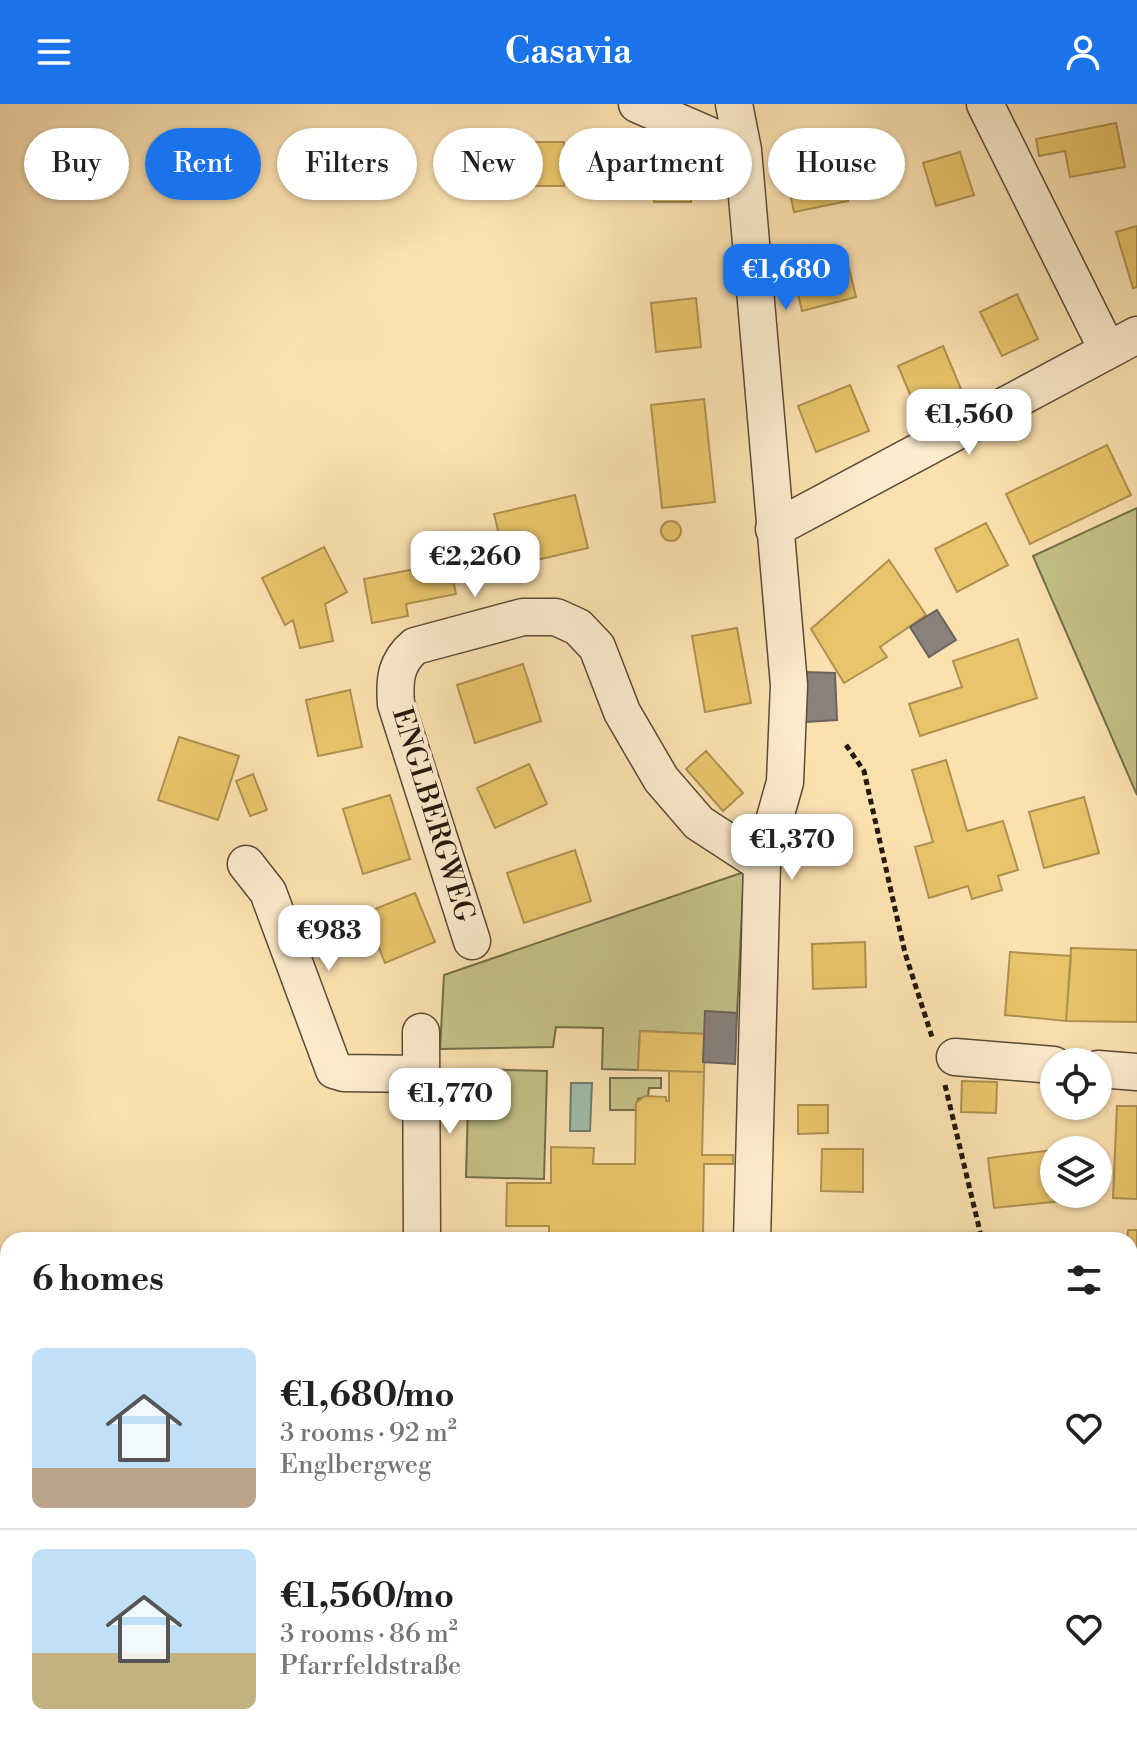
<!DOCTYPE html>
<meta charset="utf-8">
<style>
:root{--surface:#fff;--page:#f6f6f6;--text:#202124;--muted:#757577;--line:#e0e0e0;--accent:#1a73e8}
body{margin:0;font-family:"Libre Bodoni",serif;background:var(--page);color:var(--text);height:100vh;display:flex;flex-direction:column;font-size:30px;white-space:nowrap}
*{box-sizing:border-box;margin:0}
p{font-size:26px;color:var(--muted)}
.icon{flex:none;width:44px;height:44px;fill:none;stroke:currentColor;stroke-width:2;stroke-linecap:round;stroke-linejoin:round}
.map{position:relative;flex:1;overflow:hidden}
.panel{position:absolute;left:0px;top:1128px;width:1138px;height:514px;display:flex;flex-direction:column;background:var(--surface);border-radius:24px 24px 0 0;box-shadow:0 2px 6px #0004}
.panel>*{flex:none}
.guide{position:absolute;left:24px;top:24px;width:1090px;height:72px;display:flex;gap:16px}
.controls{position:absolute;left:1040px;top:944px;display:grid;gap:16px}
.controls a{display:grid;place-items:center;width:72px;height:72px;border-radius:50%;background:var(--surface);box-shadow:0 2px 6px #0004;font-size:40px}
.price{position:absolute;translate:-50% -68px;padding:0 18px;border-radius:16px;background:#fff;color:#222;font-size:26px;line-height:52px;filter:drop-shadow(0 2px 4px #0008)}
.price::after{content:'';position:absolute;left:50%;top:48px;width:24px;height:18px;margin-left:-12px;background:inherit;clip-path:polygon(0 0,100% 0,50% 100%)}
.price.selected{background:var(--accent);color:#fff}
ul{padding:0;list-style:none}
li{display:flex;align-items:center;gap:24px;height:200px;padding:0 32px}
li+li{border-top:2px solid var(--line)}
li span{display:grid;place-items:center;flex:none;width:224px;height:160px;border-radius:12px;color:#555}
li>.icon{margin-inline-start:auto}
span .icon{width:96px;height:96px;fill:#fffc;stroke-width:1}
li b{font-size:34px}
h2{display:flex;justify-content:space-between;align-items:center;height:96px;padding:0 32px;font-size:34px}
.chip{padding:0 28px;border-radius:36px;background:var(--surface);box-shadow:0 2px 6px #0004;font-size:28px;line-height:72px}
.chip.selected{background:var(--accent);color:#fff}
header{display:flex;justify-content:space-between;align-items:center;height:104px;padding:0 32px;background:var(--accent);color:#fff;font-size:36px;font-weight:600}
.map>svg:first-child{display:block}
</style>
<header><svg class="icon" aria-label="menu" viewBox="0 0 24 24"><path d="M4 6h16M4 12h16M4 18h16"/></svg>Casavia<svg class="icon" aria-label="person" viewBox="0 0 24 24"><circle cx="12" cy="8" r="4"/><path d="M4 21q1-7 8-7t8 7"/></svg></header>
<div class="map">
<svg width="1137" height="1641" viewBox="0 0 1137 1641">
<rect width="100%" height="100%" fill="#fbe0b0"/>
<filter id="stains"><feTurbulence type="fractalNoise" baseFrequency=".0025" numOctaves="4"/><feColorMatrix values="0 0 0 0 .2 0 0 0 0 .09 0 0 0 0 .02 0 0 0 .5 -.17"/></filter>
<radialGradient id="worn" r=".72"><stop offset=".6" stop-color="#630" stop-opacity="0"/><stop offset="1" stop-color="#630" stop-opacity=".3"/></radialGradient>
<!-- green -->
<path fill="#c4c187" stroke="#746e4b" stroke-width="2" d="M1137 404V691L1033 452Z
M744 768 737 909 706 908 705 930 640 927 638 966 602 965 603 924 556 923 553 943 440 945 444 871Z
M469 965 547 967 544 1075 466 1073Z
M610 974H661V984H649L648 992 638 995 636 1006H610Z"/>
<!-- water -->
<path fill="#9fbdab" stroke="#6e7c6d" stroke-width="2" d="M571 979H592L590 1027H570Z"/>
<!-- homes -->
<path fill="#e9c46a" stroke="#ae914f" stroke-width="2" d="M1116 19 1125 63 1070 73 1065 47 1039 52 1036 35Z
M506 38H564V82H506Z
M960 48 974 91 936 102 923 59Z
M654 53H691V98H654Z
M839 55 848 97 794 108 785 66Z
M1137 122V183L1133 184 1116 128Z
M846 152 856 193 802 207 792 165Z
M1017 190 1038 235 1002 252 980 208Z
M696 194 701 243 656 248 651 199Z
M943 242 961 285 916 304 898 262Z
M850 281 869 327 816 348 798 302Z
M704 295 715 398 662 404 651 301Z
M1107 341 1131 391 1030 440 1006 390Z
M575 391 588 444 507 463 494 410Z
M661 427a10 10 0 1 1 20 0a10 10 0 1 1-20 0Z
M986 419 1008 461 957 488 935 445Z
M324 443 347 488 325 500 333 537 300 544 293 516 285 521 262 474Z
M889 456 926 511 880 543 887 553 844 579 811 525Z
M450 458 456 490 406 500 408 512 372 519 364 475Z
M737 524 751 599 705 608 692 532Z
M1018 535 1037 594 920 632 909 600 962 583 953 557Z
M523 560 541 617 475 639 457 581Z
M350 586 362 643 318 652 306 596Z
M179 633 239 652 218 716 158 696Z
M706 647 743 689 723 707 686 665Z
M946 656 967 727 1003 717 1018 766 998 772 1002 786 972 795 968 782 929 794 915 743 933 738 912 666Z
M529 660 547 700 495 724 477 684Z
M253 670 267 706 250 712 236 677Z
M390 691 410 755 363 770 343 705Z
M1084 693 1099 749 1044 764 1029 708Z
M575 746 591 797 524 819 507 769Z
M415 789 435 838 385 859 365 809Z
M865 838 866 883 813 885 812 840Z
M1071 844 1137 846V918L1066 917Z
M1010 848 1071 852 1066 917 1005 911Z
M640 927 705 930 704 968 638 966Z
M669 967 704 968 702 1051H733V1060H704L703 1132H732L731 1136H549V1122H506L507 1079H551V1043L594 1044 593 1060H635L636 999 645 992 666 993V997H669Z
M962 977 997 978 996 1009 961 1008Z
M798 1001H828V1029L798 1030Z
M1117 1002H1137V1095L1113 1094Z
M822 1045H863V1088L821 1087Z
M1054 1046V1090H1061L1062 1097 994 1104 988 1054Z
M1128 1126H1137V1243H1130V1136H1127Z
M1130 1318 1137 1319V1369H1130Z
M1130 1441 1137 1442V1533H1130Z
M1130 1538H1137V1567L1130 1566Z"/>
<!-- industry -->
<path fill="#8a817c" stroke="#6b625b" stroke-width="2" d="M937 506 956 536 929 553 910 523Z
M805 568 835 569 837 616 806 618Z
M705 907 737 909 735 960 703 958Z"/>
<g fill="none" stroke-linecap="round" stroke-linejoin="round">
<defs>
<path id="minor" d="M637 0 743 46
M734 0 743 46 789 581 785 678 762 760 752 1136
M985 0 1107 245
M774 425 1137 231
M246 760 268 788 334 966 344 969 419 970
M472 837 396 600C394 575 396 558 415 542L523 513H556L578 523 597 543 622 608 661 675 699 719 762 760
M421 928 422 1136
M955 953 1054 961
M1098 965 1137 968
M1130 1262H1137
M642 1634 680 1641
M748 1641V1634"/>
</defs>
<!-- minor casing -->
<use href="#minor" stroke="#5a4c37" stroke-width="39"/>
<!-- path -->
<path stroke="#241a0f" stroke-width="5" stroke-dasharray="6 4" stroke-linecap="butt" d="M846 641 864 667 905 849 932 933
M945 981 982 1136
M1130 1632 1133 1641"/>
<!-- minor -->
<use href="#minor" stroke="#fcebcc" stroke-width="36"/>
</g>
<g text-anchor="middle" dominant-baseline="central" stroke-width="8" stroke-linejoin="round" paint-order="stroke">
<!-- street labels -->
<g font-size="28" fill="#241a0f" stroke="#fcebcc">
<text transform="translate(433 711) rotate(73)">ENGLBERGWEG</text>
</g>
</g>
<rect width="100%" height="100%" filter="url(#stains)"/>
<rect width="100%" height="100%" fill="url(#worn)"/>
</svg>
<div class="controls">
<a><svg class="icon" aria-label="locate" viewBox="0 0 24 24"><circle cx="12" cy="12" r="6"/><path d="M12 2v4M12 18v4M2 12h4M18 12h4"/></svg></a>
<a><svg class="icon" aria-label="layers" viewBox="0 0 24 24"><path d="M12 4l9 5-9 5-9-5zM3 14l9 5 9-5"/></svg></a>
</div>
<b class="price selected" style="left:786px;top:208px">€1,680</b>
<b class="price" style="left:969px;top:353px">€1,560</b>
<b class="price" style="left:475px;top:495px">€2,260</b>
<b class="price" style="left:792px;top:778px">€1,370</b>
<b class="price" style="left:329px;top:869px">€983</b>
<b class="price" style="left:450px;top:1032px">€1,770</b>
<div class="guide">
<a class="chip">Buy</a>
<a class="chip selected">Rent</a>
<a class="chip">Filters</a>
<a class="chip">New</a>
<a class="chip">Apartment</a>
<a class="chip">House</a>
</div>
<section class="panel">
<h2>6 homes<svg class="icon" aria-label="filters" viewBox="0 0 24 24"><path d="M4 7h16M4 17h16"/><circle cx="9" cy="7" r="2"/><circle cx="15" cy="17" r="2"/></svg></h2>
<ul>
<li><span style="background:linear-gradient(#bfe0f5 75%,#b9a48a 0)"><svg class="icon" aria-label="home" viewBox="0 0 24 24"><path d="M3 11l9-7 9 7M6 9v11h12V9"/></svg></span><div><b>€1,680/mo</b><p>3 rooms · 92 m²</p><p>Englbergweg</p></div><svg class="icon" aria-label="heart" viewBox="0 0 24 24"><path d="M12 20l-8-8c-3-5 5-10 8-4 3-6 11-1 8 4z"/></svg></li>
<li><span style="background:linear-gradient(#bfe0f5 65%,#c2b280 0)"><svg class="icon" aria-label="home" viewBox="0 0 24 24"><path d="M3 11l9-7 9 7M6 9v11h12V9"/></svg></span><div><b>€1,560/mo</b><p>3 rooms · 86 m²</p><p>Pfarrfeldstraße</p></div><svg class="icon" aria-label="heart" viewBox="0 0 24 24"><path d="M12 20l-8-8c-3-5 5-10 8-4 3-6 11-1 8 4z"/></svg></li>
</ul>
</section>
</div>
